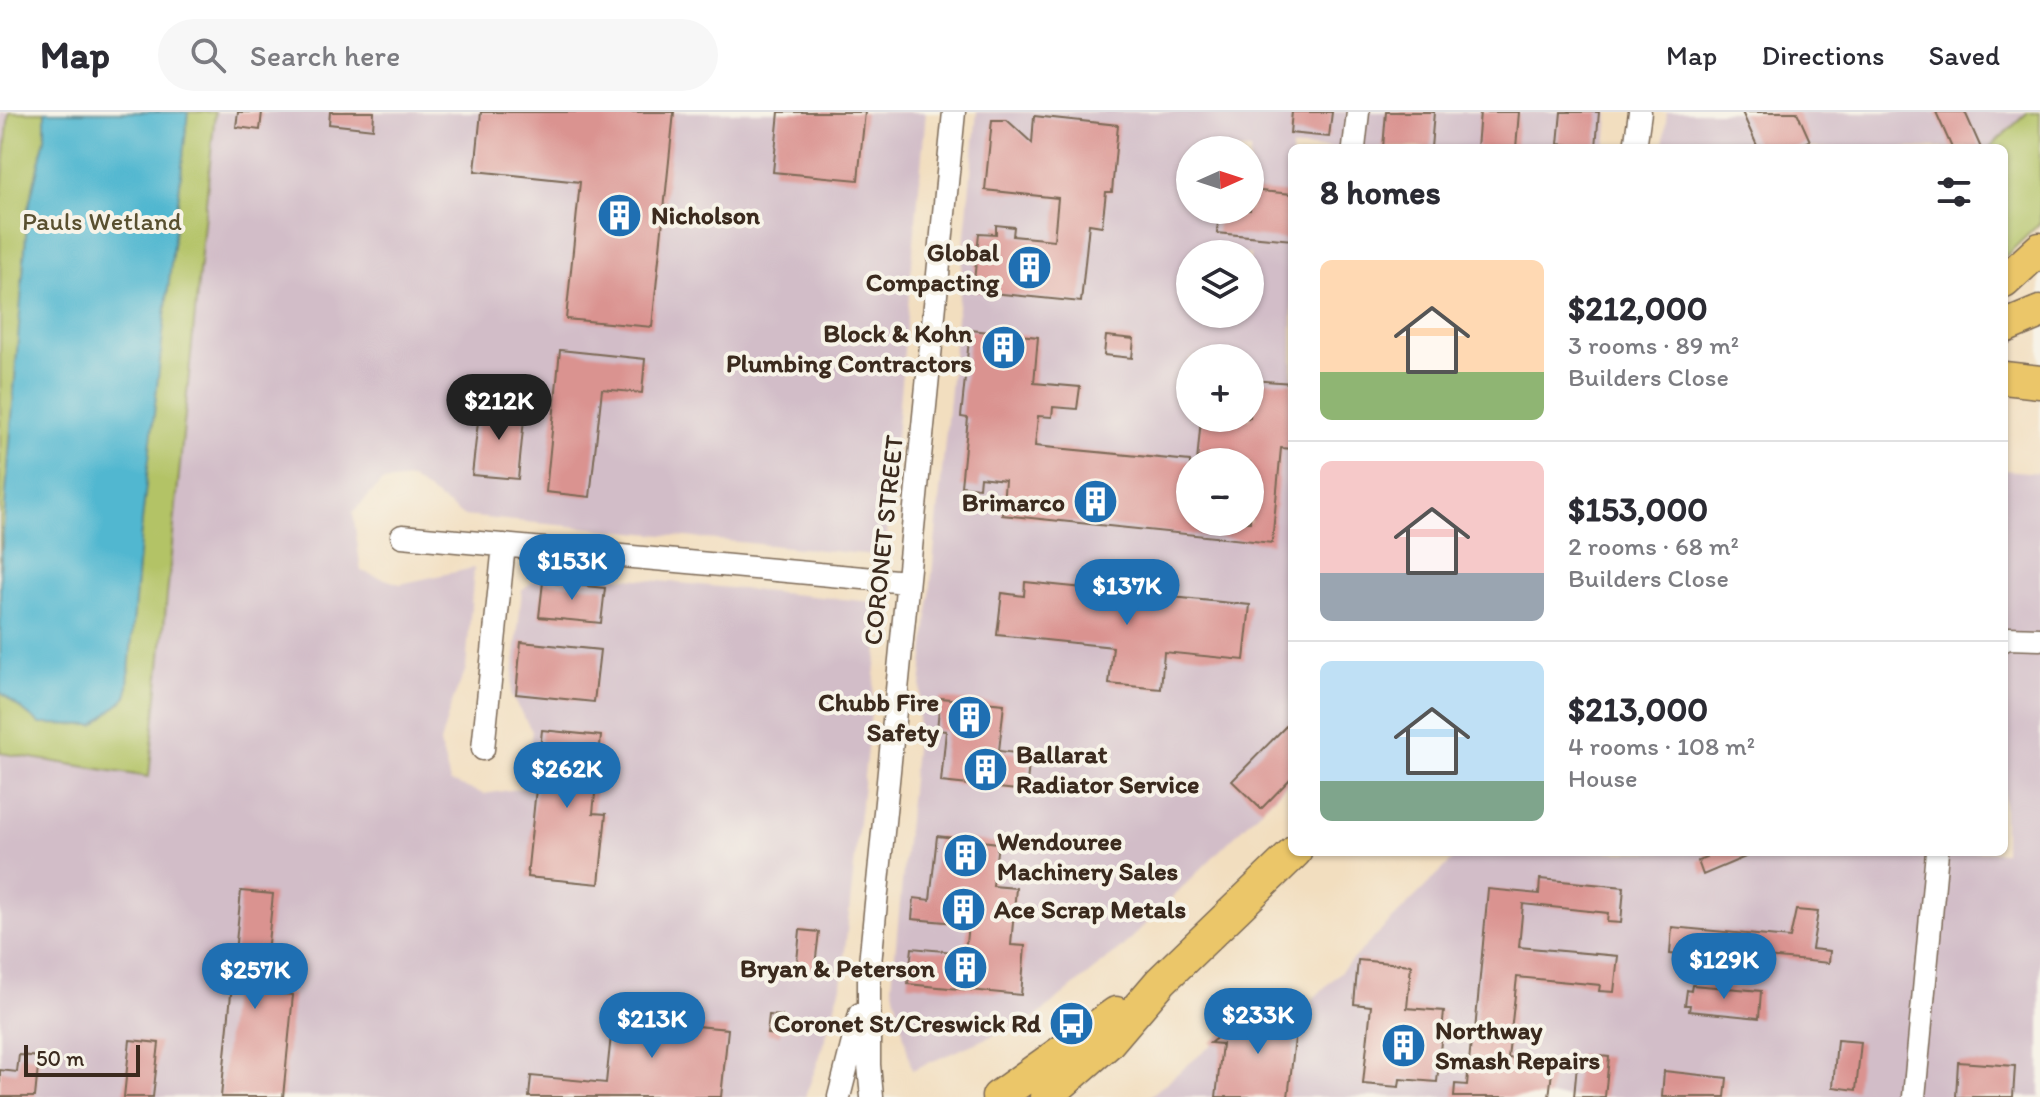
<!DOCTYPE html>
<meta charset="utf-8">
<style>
:root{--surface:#fff;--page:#f7f7f7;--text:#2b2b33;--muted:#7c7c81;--line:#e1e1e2;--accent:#1f6fb2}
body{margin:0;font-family:Itim,sans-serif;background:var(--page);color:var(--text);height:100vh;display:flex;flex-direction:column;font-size:30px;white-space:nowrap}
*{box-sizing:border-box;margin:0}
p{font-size:26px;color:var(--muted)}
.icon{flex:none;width:44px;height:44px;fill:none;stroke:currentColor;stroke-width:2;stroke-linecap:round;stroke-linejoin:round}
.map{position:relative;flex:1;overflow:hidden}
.sheet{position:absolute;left:1288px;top:32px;width:720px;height:712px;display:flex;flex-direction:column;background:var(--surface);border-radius:12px;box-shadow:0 2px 6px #0004}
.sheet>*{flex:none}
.needle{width:52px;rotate:87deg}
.controls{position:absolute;left:1176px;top:24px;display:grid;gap:16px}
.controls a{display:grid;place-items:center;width:88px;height:88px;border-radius:50%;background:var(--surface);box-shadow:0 2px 6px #0004;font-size:40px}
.scale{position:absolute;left:24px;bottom:20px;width:116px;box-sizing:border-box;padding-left:8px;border:4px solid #3b2a1e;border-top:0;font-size:22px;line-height:28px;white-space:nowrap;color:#3b2a1e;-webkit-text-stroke:6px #f7f3e8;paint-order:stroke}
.price{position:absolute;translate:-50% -68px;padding:0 18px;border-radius:28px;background:var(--accent);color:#fff;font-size:26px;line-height:52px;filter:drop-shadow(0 2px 4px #0008)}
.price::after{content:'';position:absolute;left:50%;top:48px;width:24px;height:18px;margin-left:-12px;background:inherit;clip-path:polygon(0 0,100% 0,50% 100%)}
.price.current{background:#222;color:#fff}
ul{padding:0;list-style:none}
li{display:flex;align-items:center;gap:24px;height:200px;padding:0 32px}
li+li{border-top:2px solid var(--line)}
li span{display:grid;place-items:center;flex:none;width:224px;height:160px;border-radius:12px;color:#555}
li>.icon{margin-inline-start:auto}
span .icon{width:96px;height:96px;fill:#fffc;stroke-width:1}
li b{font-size:34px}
h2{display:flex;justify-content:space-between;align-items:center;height:96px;padding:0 32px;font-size:34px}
header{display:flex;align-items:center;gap:48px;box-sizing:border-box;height:112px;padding:0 40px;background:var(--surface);border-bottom:2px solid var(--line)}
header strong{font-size:38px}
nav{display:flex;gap:44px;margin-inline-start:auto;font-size:28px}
.search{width:560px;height:72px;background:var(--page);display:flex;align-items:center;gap:20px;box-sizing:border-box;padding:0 28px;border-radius:44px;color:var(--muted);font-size:30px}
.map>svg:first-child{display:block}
</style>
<header>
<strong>Map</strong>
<div class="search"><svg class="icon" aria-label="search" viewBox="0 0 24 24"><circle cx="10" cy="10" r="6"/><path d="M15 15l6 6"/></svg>Search here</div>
<nav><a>Map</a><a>Directions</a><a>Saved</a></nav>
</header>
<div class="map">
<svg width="2040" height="985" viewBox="0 0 2040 985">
<rect width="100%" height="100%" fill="#f7f3e8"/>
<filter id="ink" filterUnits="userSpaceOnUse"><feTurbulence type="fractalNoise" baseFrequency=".0125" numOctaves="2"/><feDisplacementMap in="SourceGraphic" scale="16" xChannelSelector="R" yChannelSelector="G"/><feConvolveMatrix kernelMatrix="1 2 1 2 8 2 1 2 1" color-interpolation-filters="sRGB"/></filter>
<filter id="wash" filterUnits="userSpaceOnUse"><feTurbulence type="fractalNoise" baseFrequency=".006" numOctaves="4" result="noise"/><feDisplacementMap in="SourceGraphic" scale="32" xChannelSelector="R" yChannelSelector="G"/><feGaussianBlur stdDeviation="1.8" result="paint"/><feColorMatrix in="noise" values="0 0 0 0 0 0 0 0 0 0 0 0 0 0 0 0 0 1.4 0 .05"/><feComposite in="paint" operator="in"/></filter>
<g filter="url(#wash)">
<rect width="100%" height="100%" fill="#f2debf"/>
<!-- industrial -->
<path fill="#d2bdc8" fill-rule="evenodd" d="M0 0H9L0 96Z
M215 0H926L885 444 463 404 411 367 382 370 353 400 361 459 400 472 474 456 466 557 451 593 440 631 450 670 484 682 523 676 532 619 511 584 522 478 547 458 883 491 841 874 819 947 805 985H0V641L149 664Z
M977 0H1609L1606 36H1292V667L1121 836 1036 905 912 958 892 873ZM1190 38H1250V98H1190ZM1190 142H1250V202H1190ZM1190 246H1250V306H1190ZM1190 350H1250V410H1190Z
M1667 0H2028L1989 36H1663Z
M2004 358 2040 361V985H1149L1255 897 1298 902 1460 740H2004Z"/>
<!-- green -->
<path fill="#b3c366" stroke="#777642" stroke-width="2" d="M9 0H215L149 665 0 641V96Z
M2028 0H2040V111L2004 146V36H1989Z"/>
<!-- water -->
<path fill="#51b7d0" stroke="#467077" stroke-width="2" d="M45 0H188L141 418 127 585 94 613 40 612 0 580V460L28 97 45 26Z"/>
<g id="blocks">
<!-- building -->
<path fill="#da9390" d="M238 0H262L260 18 236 15Z
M330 0H374L373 17 329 12Z
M481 0H674L652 215 566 207 580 70 475 59Z
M779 0H865L858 68 773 60Z
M1292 0H1332L1329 25 1290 21Z
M1386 0H1434L1431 36H1383Z
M1480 0H1519L1516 36H1477Z
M1561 0H1599L1596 35 1558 32Z
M1742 0H1797L1810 29 1794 36H1758Z
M1936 0H1965L1981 36H1952Z
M1034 4 1118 13 1112 80H1106L1102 114 1089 112 1081 190 973 179 979 121 996 122V113L1014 115 1013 124 1054 128 1058 86 985 78 992 8H1007L1032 31Z
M1250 78 1292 82V128L1217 121 1219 98H1250Z
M970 218 1038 225 1034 271 1080 275 1077 297 1053 295 1052 305 1038 304 1035 334 1190 349V410H1250V350H1197L1201 306H1250L1252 268 1292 271V337L1281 336 1272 431 1002 403 1005 368 980 365 979 376 961 374 968 306 961 305Z
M1106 224 1134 227 1132 246 1104 243Z
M560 238 645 247 642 281 602 277 590 385 546 380Z
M480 292 525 297 518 367 472 363Z
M543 470 605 476 601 511 539 505Z
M1025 470 1250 493 1244 548 1164 540 1161 577 1109 572 1113 535 997 523 1002 481 1024 484Z
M521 530 600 538 594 590 516 582Z
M940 586 1004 592 999 639 1030 643 1026 679 941 670 946 619 937 618Z
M1292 608V665L1261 697 1232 669Z
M542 618 601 624 593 701 606 702 599 772 527 765Z
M937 724 998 731 993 774 1016 776 1011 833 1025 834 1021 883 908 872 912 836 965 841 968 812 912 807 914 786 930 788Z
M1703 740H1757L1703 763 1698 749 1706 746Z
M1540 767 1624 775 1621 811 1607 810 1608 801 1523 792 1519 835 1618 844 1614 880 1599 879 1600 873 1517 865 1508 946 1553 951 1549 985H1454L1455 972 1467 973 1472 918 1475 919 1488 777 1539 782Z
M241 779 273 782 263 880 293 883 283 985H221Z
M1796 798 1818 800 1812 837 1830 839 1829 851 1766 845 1765 856 1681 848V843L1670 842 1672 815 1790 826Z
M800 818 819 820 814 862 796 860Z
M1358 848 1411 853 1407 896 1444 899 1437 970 1400 967 1399 975 1363 972 1371 894 1354 892Z
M1692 873 1761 879 1759 906 1689 899 1690 893H1685L1687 878 1691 879Z
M614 895 687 902 686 913 728 917 721 985H529L531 964 606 971Z
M1255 897 1298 902 1288 985H1216L1222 932 1210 931Z
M769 903 782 904 780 923 767 922Z
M130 928 159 931 153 985H124Z
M1837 928 1861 930 1856 978 1833 975Z
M1578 942 1609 945 1605 985H1574Z
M19 943 39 945 35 985H0V958L17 960Z
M1958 950 2015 954 2013 985H1956Z
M1664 959 1727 966 1725 985H1662Z"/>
</g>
</g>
<g filter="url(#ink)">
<use href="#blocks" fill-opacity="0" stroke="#7b6956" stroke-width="2"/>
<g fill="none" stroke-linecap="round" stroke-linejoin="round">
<defs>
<path id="minor" d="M1354 36 1358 0
M1635 36 1640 0
M402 424 907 470
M2004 528 2007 526 2040 527
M483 637 504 433
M839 985 860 902
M872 985 869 953V862L954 0
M1914 985 1937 740"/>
<path id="highway" d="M2004 170 2040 137
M2004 215 2040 200
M2004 266 2040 270
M998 985 1116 901
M1046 985 1107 932 1161 869 1295 740"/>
</defs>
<!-- minor casing -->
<use href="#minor" stroke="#7b6956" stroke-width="25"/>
<!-- highway casing -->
<use href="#highway" stroke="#7b6956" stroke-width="35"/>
<!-- minor -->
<use href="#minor" stroke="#fff" stroke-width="22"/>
<!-- highway -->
<use href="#highway" stroke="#ebc669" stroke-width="32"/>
</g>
</g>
<!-- icons -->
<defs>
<symbol id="building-disc" viewBox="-11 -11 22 22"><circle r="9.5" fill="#1f6fb2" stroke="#f7f3e8"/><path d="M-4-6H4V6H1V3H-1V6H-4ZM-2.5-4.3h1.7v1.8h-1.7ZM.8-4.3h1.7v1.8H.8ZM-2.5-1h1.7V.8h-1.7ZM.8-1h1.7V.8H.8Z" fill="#fff"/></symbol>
<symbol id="bus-disc" viewBox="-11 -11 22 22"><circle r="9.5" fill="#1f6fb2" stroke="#f7f3e8"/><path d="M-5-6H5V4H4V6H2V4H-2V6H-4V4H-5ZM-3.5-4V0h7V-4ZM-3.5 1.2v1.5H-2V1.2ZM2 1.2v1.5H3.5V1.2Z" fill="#fff"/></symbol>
</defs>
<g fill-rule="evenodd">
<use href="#building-disc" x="594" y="78" width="51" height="51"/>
<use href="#building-disc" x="1004" y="130" width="51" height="51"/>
<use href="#building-disc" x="978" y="210" width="51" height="51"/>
<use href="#building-disc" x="1070" y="364" width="51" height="51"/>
<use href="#building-disc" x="944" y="580" width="51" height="51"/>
<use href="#building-disc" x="960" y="632" width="51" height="51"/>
<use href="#building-disc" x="940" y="718" width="51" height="51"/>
<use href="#building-disc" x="938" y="772" width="51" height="51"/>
<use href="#building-disc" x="940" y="830" width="51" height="51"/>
<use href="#bus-disc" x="1046" y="886" width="51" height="51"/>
<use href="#building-disc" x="1378" y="908" width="51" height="51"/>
</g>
<g text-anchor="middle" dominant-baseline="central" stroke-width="8" stroke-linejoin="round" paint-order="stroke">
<!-- poi labels -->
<g font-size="26" font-weight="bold" fill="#3b2a1e" stroke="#f7f3e8" text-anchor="end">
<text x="651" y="103" text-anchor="start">Nicholson</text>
<text x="999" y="140">Global<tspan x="999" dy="30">Compacting</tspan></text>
<text x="972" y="221">Block &amp; Kohn<tspan x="972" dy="30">Plumbing Contractors</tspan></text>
<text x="1065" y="390">Brimarco</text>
<text x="939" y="590">Chubb Fire<tspan x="939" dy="30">Safety</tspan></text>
<text x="1016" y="642" text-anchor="start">Ballarat<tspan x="1016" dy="30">Radiator Service</tspan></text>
<text x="997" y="729" text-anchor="start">Wendouree<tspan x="997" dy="30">Machinery Sales</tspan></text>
<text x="994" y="797" text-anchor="start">Ace Scrap Metals</text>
<text x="935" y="856">Bryan &amp; Peterson</text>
<text x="1041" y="911">Coronet St/Creswick Rd</text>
<text x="1435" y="918" text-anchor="start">Northway<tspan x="1435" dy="30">Smash Repairs</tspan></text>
</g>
<!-- park labels -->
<g font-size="26" fill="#595030" stroke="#f7f3e8">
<text x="102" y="109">Pauls Wetland</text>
</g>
<!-- street labels -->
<g font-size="26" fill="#3b2a1e" stroke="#f7f3e8">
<text transform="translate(883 428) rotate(-84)">CORONET STREET</text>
</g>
</g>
</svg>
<div class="controls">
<a><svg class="needle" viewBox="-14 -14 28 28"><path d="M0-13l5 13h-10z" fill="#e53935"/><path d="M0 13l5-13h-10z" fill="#7c7c81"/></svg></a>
<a><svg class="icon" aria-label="layers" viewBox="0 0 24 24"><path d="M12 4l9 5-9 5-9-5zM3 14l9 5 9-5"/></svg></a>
<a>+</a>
<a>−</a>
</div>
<div class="scale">50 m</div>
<b class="price current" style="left:499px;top:330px">$212K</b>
<b class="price" style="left:572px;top:490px">$153K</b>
<b class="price" style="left:1127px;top:515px">$137K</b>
<b class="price" style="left:567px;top:698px">$262K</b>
<b class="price" style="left:1724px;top:889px">$129K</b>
<b class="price" style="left:255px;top:899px">$257K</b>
<b class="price" style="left:1258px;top:944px">$233K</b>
<b class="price" style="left:652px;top:948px">$213K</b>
<section class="sheet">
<h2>8 homes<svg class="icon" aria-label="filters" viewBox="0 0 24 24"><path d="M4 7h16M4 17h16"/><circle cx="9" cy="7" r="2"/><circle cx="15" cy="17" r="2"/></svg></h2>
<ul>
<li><span style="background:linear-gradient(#ffd9b3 70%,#8fb573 0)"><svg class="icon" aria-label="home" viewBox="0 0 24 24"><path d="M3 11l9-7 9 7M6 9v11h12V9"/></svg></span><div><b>$212,000</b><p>3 rooms · 89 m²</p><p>Builders Close</p></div></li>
<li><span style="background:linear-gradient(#f6c9c9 70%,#9aa5b1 0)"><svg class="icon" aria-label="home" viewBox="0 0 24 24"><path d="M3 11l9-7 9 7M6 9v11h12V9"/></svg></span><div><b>$153,000</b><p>2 rooms · 68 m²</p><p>Builders Close</p></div></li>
<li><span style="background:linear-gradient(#bfe0f5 75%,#7fa58c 0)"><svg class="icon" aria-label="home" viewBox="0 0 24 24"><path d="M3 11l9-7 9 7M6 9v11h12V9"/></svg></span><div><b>$213,000</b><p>4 rooms · 108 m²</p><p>House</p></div></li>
</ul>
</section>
</div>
